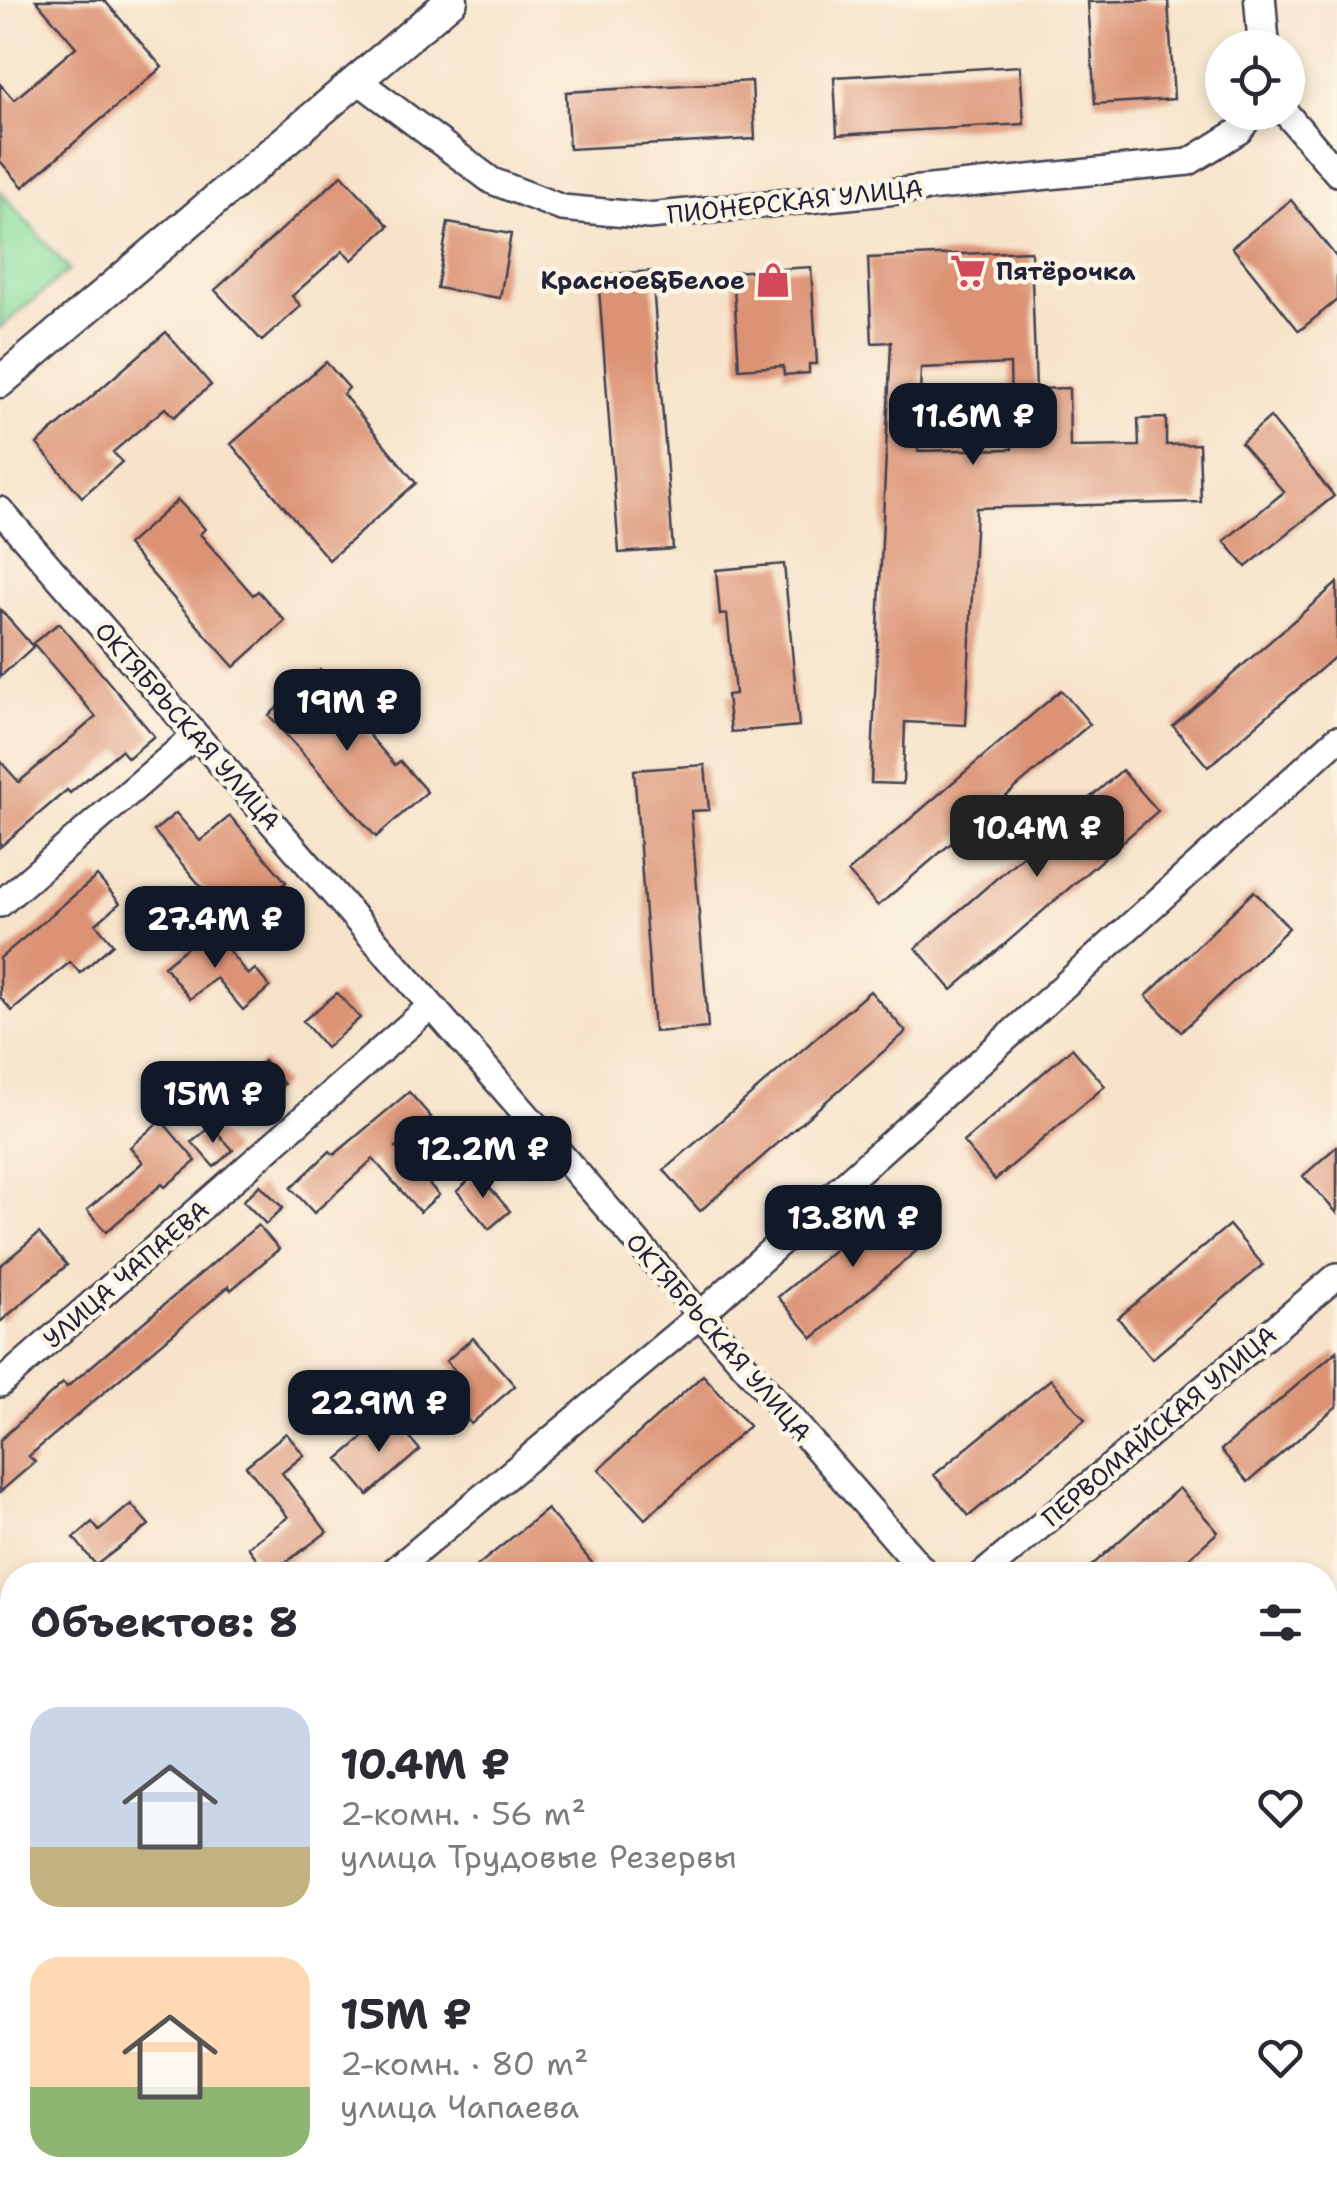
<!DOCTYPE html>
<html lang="ru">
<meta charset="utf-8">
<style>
:root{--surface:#fff;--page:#f7f7f7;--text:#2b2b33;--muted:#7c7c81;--accent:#111827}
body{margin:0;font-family:"Shantell Sans",sans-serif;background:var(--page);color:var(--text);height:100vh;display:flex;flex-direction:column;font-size:38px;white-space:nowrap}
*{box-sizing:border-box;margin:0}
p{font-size:32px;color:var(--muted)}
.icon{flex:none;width:55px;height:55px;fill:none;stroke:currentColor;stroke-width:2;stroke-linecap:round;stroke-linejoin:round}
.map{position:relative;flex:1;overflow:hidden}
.side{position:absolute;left:0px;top:1562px;width:1338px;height:642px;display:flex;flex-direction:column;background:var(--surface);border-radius:40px 40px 0 0;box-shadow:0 5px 15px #0003}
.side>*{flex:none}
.controls{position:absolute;left:1205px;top:30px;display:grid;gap:20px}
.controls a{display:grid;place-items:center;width:100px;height:100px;border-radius:50%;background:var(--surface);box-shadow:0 5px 15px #0003;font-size:50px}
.price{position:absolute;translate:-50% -85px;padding:0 22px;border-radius:20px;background:var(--accent);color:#fff;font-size:32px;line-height:65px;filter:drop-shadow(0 2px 5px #0008)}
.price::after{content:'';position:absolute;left:50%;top:60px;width:30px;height:22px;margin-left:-15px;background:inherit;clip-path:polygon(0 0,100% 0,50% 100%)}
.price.selected{background:#222;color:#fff}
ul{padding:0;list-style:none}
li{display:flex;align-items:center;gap:30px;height:250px;padding:0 30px}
li span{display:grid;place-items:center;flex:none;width:280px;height:200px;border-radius:30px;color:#555}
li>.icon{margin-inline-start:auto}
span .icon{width:120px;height:120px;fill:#fffc;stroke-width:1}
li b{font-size:42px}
h2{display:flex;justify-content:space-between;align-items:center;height:120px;padding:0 30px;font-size:42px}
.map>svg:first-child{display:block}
</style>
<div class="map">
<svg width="1337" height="2203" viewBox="0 0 1337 2203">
<rect width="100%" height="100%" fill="#fcf5e5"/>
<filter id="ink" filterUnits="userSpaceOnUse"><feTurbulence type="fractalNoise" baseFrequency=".01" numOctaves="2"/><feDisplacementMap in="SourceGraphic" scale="20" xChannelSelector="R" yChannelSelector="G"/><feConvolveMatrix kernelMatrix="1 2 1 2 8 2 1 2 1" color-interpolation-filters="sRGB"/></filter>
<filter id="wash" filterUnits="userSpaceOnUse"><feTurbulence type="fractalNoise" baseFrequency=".0048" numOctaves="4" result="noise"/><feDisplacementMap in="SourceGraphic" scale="40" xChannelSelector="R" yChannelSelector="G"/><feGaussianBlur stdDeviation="2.25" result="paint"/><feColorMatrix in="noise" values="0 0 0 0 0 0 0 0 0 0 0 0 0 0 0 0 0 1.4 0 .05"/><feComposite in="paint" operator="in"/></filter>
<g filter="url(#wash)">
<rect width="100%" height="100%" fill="#f7e3ca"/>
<!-- green -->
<path fill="#8de0a1" stroke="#58816e" stroke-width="2.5" d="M0 191 69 270 0 328Z"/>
<g id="blocks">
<!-- building -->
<path fill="#dc9375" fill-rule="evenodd" d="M36 0H104L162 67 23 187 0 161V84L14 100 76 47Z
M1168 0 1174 99 1095 104 1088 2Z
M1020 66 1024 124 837 135 834 77Z
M752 81 755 139 569 149 566 92Z
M342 175 389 226 352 260 343 251 292 296 301 306 262 341 215 290Z
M1291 200 1337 258V300L1299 331 1232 247Z
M448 223 511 234 500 298 437 288Z
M1031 251 1036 389 1069 388 1070 447 1139 446 1138 419 1166 418V445L1199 444 1201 502 976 508 966 725 905 722 903 784 871 783 891 342 872 343 868 258ZM1010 364 1012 449 918 451 921 368Z
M811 267 817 364H809V373L784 375 783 366 739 369 733 272Z
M652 271 673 549 619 553 598 275Z
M166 332 211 385 174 417 165 408 113 452 122 462 82 497 37 444Z
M326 362 349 388 343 394 416 483 329 560 231 444Z
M1270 417 1334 496 1246 567 1224 541 1284 492 1241 443Z
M178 500 205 529 200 534 253 595 258 591 285 621 234 667 127 545Z
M784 564 799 726 731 732 727 695 735 694 727 614 720 615 716 570Z
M1337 583V655L1208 767 1173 726Z
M0 609 33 647 0 677Z
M59 623 154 736 128 758 121 750 70 793 67 790 0 847V761L19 782 96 717 33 643Z
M320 670 347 700 342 704 395 765 400 761 427 792 376 837 269 715Z
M1061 690 1090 724 878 906 848 872Z
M705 765 709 810 691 811 708 1028 654 1032 634 770Z
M1122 770 1158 811 952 990 916 948Z
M176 813 200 841 230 816 286 882 260 904 246 888 221 910 154 831Z
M97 876 120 903 96 924 113 944 80 973 70 962 12 1011 0 997V958Z
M1254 891 1289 928 1181 1032 1146 996Z
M211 928 248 975 255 969 270 987 243 1010 216 978 190 999 164 966Z
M870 991 906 1032 700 1211 664 1170Z
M337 993 360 1018 326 1048 303 1021Z
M1072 1048 1105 1086 995 1180 963 1142Z
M264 1061 284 1084 245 1117 225 1095Z
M409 1092 431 1117 396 1147 439 1195 420 1212 373 1159 314 1213 291 1188 330 1151 334 1155Z
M161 1120 196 1161 165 1187 162 1184 106 1232 87 1210 143 1162 130 1147Z
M211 1126 233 1150 214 1167 192 1142Z
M1337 1146V1213L1303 1176Z
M477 1173 510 1211 489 1229 457 1191Z
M260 1185 283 1208 266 1224 243 1201Z
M893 1201 927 1242 813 1338 778 1297Z
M258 1225 279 1249 231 1290 229 1286 29 1456 35 1462 0 1492V1440L63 1383 67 1387Z
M1229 1225 1263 1265 1152 1359 1118 1318Z
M39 1233 67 1265 0 1322V1266Z
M473 1338 515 1386 471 1424 445 1394 463 1379 446 1361Z
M1337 1351V1406L1248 1482 1221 1450Z
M703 1375 749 1426 645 1519 599 1469Z
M1051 1379 1085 1420 969 1516 934 1475Z
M390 1415 420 1450 368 1495 338 1459Z
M286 1433 304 1455 282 1473 327 1532 269 1575 248 1547 288 1517 246 1466Z
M1179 1488 1218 1532 1170 1575H1081Z
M131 1504 149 1525 96 1565 74 1538 92 1522 99 1531Z
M547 1509 593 1564 580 1575H466Z"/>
</g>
</g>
<g filter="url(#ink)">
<use href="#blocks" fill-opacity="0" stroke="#423f50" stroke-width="2.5"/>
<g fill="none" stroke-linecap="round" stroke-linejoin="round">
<defs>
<path id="minor" d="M356 79 492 181 562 208 648 216 1189 162 1239 131 1253 112
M1285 112 1337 173
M0 510 927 1575
M0 904 196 735
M0 1384 431 1006
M389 1575 700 1315 1337 739
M982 1575 1337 1276
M1325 1830 1337 1820
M0 1899 12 1888
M1325 2035 1337 2049
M0 2052 12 2067
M113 2192 121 2203
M885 2203 898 2192"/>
<path id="tertiary" d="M1260 0 1264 48
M0 382 452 0"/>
</defs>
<!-- minor casing -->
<use href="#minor" stroke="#423f50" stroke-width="30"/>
<!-- tertiary casing -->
<use href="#tertiary" stroke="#423f50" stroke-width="35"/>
<!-- minor -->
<use href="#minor" stroke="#fff" stroke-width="25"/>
<!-- tertiary -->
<use href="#tertiary" stroke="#fff" stroke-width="30"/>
</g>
</g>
<!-- icons -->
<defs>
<symbol id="supermarket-bare" viewBox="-9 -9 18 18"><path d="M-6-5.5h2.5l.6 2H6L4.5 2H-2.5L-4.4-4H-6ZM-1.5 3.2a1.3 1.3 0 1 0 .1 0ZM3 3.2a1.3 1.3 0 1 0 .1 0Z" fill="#d1495b" stroke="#fcf5e5" stroke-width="2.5" paint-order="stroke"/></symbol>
<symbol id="shop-bare" viewBox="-9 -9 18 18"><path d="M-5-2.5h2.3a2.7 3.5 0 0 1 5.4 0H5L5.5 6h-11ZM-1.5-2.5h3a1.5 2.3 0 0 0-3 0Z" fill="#d1495b" stroke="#fcf5e5" stroke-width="2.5" paint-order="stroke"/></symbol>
</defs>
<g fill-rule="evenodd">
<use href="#supermarket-bare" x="943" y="246" width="50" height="50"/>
<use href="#shop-bare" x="748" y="255" width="50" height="50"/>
</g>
<g text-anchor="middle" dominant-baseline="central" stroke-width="9" stroke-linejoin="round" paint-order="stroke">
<!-- street labels -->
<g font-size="25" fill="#22223b" stroke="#fcf5e5">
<text transform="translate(795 201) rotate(-6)">ПИОНЕРСКАЯ УЛИЦА</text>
<text transform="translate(188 726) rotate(49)">ОКТЯБРЬСКАЯ УЛИЦА</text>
<text transform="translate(126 1274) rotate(-41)">УЛИЦА ЧАПАЕВА</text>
<text transform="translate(719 1337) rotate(49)">ОКТЯБРЬСКАЯ УЛИЦА</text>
<text transform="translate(1159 1426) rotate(-40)">ПЕРВОМАЙСКАЯ УЛИЦА</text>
</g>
<!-- poi labels -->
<g font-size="25" font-weight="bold" fill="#22223b" stroke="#fcf5e5" text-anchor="start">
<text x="996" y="271">Пятёрочка</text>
<text x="745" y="280" text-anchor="end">Красное&amp;Белое</text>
</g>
</g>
</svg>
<div class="controls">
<a><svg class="icon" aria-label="locate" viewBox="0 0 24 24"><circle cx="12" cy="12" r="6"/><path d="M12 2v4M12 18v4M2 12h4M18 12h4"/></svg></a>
</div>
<b class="price" style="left:973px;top:468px">11.6M ₽</b>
<b class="price" style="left:347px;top:754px">19M ₽</b>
<b class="price selected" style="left:1037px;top:880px">10.4M ₽</b>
<b class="price" style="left:215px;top:971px">27.4M ₽</b>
<b class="price" style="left:213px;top:1146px">15M ₽</b>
<b class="price" style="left:483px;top:1201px">12.2M ₽</b>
<b class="price" style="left:853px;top:1270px">13.8M ₽</b>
<b class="price" style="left:379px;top:1455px">22.9M ₽</b>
<section class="side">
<h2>Объектов: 8<svg class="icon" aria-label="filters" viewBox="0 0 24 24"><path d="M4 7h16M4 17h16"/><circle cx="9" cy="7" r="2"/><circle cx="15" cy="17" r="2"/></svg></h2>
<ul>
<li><span style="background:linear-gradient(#c9d6e8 70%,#c2b280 0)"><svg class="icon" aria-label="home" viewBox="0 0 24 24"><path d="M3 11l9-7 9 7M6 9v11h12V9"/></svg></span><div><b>10.4M ₽</b><p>2-комн. · 56 m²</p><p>улица Трудовые Резервы</p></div><svg class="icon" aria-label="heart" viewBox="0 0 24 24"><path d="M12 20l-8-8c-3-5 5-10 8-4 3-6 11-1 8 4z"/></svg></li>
<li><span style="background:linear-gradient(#ffd9b3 65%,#8fb573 0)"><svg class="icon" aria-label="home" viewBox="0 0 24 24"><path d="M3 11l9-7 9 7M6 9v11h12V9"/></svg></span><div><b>15M ₽</b><p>2-комн. · 80 m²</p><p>улица Чапаева</p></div><svg class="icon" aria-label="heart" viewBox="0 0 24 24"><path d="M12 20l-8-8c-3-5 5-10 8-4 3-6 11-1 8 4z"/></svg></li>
</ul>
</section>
</div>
